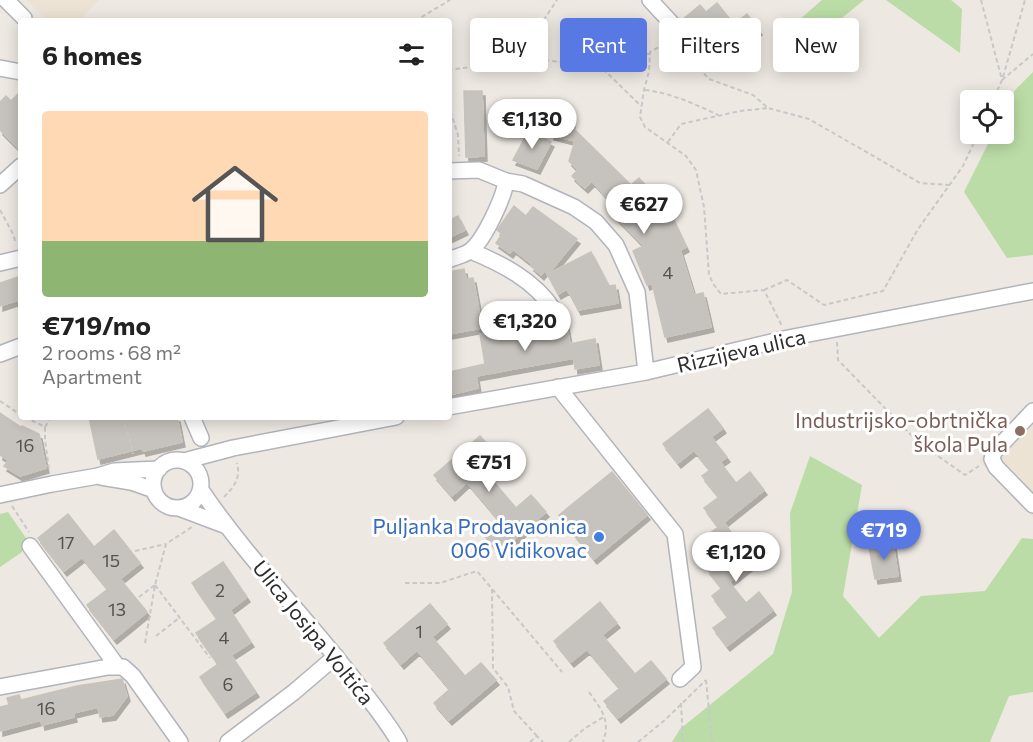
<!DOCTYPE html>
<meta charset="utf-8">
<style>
:root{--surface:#fff;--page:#f6f6f6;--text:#222;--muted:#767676;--line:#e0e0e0;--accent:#5878e4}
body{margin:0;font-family:Commissioner,sans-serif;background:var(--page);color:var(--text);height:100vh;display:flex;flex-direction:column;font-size:22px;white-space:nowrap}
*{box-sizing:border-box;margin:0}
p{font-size:20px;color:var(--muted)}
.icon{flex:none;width:33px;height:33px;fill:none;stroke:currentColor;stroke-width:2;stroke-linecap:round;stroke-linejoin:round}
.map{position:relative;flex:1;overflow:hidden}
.details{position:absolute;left:18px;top:18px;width:434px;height:402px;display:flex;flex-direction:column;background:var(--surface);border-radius:6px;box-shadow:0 3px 15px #0003}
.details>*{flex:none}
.guide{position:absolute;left:470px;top:18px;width:472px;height:54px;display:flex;gap:12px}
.buttons{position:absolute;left:960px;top:90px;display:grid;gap:12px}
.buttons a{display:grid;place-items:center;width:54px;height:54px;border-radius:6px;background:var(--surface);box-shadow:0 3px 15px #0003;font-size:30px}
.price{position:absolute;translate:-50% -51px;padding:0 14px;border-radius:21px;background:#fff;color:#222;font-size:20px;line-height:39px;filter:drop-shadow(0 2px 3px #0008)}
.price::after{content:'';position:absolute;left:50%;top:36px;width:18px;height:14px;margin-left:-9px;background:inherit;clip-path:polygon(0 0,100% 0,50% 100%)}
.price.current{background:var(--accent);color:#fff}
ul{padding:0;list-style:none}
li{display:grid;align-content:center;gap:12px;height:318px;padding:0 24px}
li+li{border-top:2px solid var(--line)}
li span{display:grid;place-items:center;height:186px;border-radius:6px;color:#555}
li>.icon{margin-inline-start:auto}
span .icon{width:108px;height:108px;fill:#fffc;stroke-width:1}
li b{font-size:26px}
h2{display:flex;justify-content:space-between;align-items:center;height:72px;padding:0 24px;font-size:26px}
.chip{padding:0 21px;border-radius:6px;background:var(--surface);box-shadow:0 3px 15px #0003;font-size:21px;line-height:54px}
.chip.current{background:var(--accent);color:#fff}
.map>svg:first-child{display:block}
</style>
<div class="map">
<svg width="1033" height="742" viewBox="0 0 1033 742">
<defs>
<filter id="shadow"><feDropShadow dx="3" dy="5" stdDeviation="0" flood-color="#0004"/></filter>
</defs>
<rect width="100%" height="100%" fill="#ede8e2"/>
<!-- education -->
<path fill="#ece3d4" d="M26 0H99L79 21H48Z
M1033 402V517L979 461Z"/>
<!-- green -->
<path fill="#bbdca6" d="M822 0H864L793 58 777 39Z
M886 0H951L962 9 960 53Z
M1033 72V255L1007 258 964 192 993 134H1004V114L1015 90Z
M810 456 862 485 843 596 879 638 921 596 985 591 1022 538 1033 539V692L1009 696 990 742H672L680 729 773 654 792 592 790 513Z
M8 512 26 538 22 552 0 567V514Z"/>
<!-- building -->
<path fill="#c6c2bd" stroke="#c8c3bb" stroke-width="1.5" filter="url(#shadow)" d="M717 3 729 18 697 44 684 28 682 20 700 5 706 12Z
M747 14 759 30 750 37 738 21Z
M21 91V151L0 130V102L6 96 11 101Z
M464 91H482L484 156 466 157Z
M555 117 572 122 571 126 631 185 639 178 668 209 686 247 680 250 694 295 703 293 711 327 665 337 652 283 647 285 633 251 644 246 607 208 612 203 592 181 585 188 572 176 578 170 569 161 575 141 551 135Z
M529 130 551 142 537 169 513 160Z
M514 206 526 216 533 207 577 239 548 274 591 252 609 286 615 285 618 303 578 310 567 289 558 294 545 270 541 275 531 266 533 265 513 249 510 253 496 243 502 234 497 230Z
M458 216 465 230 448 238V221Z
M464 269 466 279 473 278 482 328 448 334V272Z
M21 276V299L0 306V283Z
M565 319 570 344 595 339 599 365 575 369 574 358 476 376 478 388 449 395V372L485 364 480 334Z
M708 409 723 428 711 437 727 457 720 462 736 483 750 472 764 490 718 527 704 508 719 497 702 476 710 470 694 450 678 463 663 444Z
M0 413 21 427 22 426 39 434 46 468 20 476 4 466 9 460 0 455Z
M89 417H177L182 442 143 451 142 448 98 459Z
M480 436 498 456 483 469 516 508 531 495 546 512 499 552 484 535 500 521 467 482 452 496 434 475Z
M612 472 647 515 594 559 559 515Z
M68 514 94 547 114 530 140 563 120 579 147 612 114 639 87 605 108 589 82 557 64 571 38 538Z
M724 523 740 544 754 533 768 551 729 582 746 603 759 592 773 610 727 646 713 628 728 617 712 596 722 588 707 569 722 557 706 536Z
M893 543 898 576 875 579 869 547Z
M223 562 247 597 230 610 251 642 231 655 256 692 225 713 200 677 218 664 196 633 217 619 192 583Z
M600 602 617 623 602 635 635 674 651 661 666 679 618 718 604 701 620 688 587 649 571 662 554 641Z
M430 604 447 624 432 637 465 676 481 663 496 680 449 720 434 703 450 689 417 650 401 664 384 643Z
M122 679 127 696 113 715 100 717 98 707 73 713 74 717 42 725 41 720 0 731V707L9 705 7 698 19 695 21 700 77 686Z"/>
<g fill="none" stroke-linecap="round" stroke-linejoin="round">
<defs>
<path id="minor" d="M6 0 24 18
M650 0 675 27
M0 68 21 72
M448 171 479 170 506 181 523 184 574 207 596 222 616 245 637 292 646 372
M0 185 21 166
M471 251C502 264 534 280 553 309
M448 260C455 257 465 255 470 251 484 241 504 197 506 181
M0 263 21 258
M0 354 21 346
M558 387 675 534 693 667 680 679
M448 407 646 372 788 338 1033 291
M1033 411 994 452 992 459 996 467 1033 505
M192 417 201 438
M153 484a24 24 0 1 1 48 0a24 24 0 1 1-48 0Z
M184 461 233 448 396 417
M101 477 131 482 154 490
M201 490C247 558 306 617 356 682 371 702 387 721 399 742
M0 495 52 484 98 476 114 471 159 469
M179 508 224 525
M30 546 117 666
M0 687 108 667H123L133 676 180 742
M228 742 294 692 336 656"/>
</defs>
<!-- minor casing -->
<use href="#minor" stroke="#b2b4bc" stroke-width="18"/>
<!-- path -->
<path stroke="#c8c8c8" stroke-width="2" stroke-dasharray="4.5 3" stroke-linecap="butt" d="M981 0 1002 80 993 100
M415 21 450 0
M671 40C665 46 657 47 650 52L649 71 644 90 640 117 645 127 686 156 696 170 704 207 709 275 714 285 721 294 764 290 782 326
M673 41 709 79 753 95 768 108 809 119 920 183 949 185
M525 60 527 45 557 0
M596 66 599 54H650
M448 70 534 59 600 66 641 106
M1003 77 1025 0
M1002 80 1033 54
M645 90C671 93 695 104 718 115
M448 104 458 135 459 156
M668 142 681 124 740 111 768 108
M0 210 12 232 16 243
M764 290 787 280 824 305 883 291 918 229 963 166 978 134
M837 342 838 360 918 442 965 475 979 466
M0 401 21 415
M25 417 45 427V440L49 469
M122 417 129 436 133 454
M45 427 51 417
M224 497C234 487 241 478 237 463
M12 506 29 532
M135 551 166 544
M405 583H440L477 571 562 672
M155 585 210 658
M492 589 493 668 508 687 514 711 537 736
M139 597 155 585
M156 636 179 618
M145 643 155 585 166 544 192 527
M706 680 712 742
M589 692C601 709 611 720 603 742
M681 703 683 742
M530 742 537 736 543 742
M569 742 584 729 605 716
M638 742 665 720 706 680"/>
<!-- minor -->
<use href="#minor" stroke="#fff" stroke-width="15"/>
</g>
<!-- markers -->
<circle fill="#8d6e63" stroke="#fff" stroke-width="2" cx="1020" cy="431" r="6"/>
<circle fill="#3f7fe0" stroke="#fff" stroke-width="2" cx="599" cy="537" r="6"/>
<g text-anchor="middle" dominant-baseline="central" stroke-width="6" stroke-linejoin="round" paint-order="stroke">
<!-- number labels -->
<g font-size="18" fill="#535251">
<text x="668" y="272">4</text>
<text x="25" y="445">16</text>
<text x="66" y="542">17</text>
<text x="111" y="560">15</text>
<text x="220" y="590">2</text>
<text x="117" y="609">13</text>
<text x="419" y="631">1</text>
<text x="224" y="637">4</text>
<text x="228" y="684">6</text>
<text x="46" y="708">16</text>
</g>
<!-- street labels -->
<g font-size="21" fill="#2d2d2d" stroke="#fff">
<text transform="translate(741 350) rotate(-13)">Rizzijeva ulica</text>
<text transform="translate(314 632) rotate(51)">Ulica Josipa Voltića</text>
</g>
<!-- education labels -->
<g font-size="21" fill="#785e54" stroke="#fff" text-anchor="end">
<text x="1008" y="419">Industrijsko-obrtnička<tspan x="1008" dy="24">škola Pula</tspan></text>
</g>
<!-- shop labels -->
<g font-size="21" fill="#366cbe" stroke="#fff" text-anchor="end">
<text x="587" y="525">Puljanka Prodavaonica<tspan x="587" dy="24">006 Vidikovac</tspan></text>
</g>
</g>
</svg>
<div class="buttons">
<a><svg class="icon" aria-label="locate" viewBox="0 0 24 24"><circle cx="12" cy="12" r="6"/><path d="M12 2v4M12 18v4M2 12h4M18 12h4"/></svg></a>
</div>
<b class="price" style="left:532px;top:150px">€1,130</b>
<b class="price" style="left:644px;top:235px">€627</b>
<b class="price" style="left:525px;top:352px">€1,320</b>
<b class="price" style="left:489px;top:493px">€751</b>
<b class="price current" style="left:884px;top:561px">€719</b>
<b class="price" style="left:736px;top:583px">€1,120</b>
<div class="guide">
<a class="chip">Buy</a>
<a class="chip current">Rent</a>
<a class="chip">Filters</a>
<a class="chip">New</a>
</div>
<section class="details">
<h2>6 homes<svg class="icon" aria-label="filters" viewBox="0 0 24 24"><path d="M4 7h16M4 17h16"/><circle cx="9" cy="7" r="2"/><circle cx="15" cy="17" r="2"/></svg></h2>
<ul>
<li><span style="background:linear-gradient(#ffd9b3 70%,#8fb573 0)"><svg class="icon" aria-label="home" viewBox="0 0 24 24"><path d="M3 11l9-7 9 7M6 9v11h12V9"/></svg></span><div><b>€719/mo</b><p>2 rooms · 68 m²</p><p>Apartment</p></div></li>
</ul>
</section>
</div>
